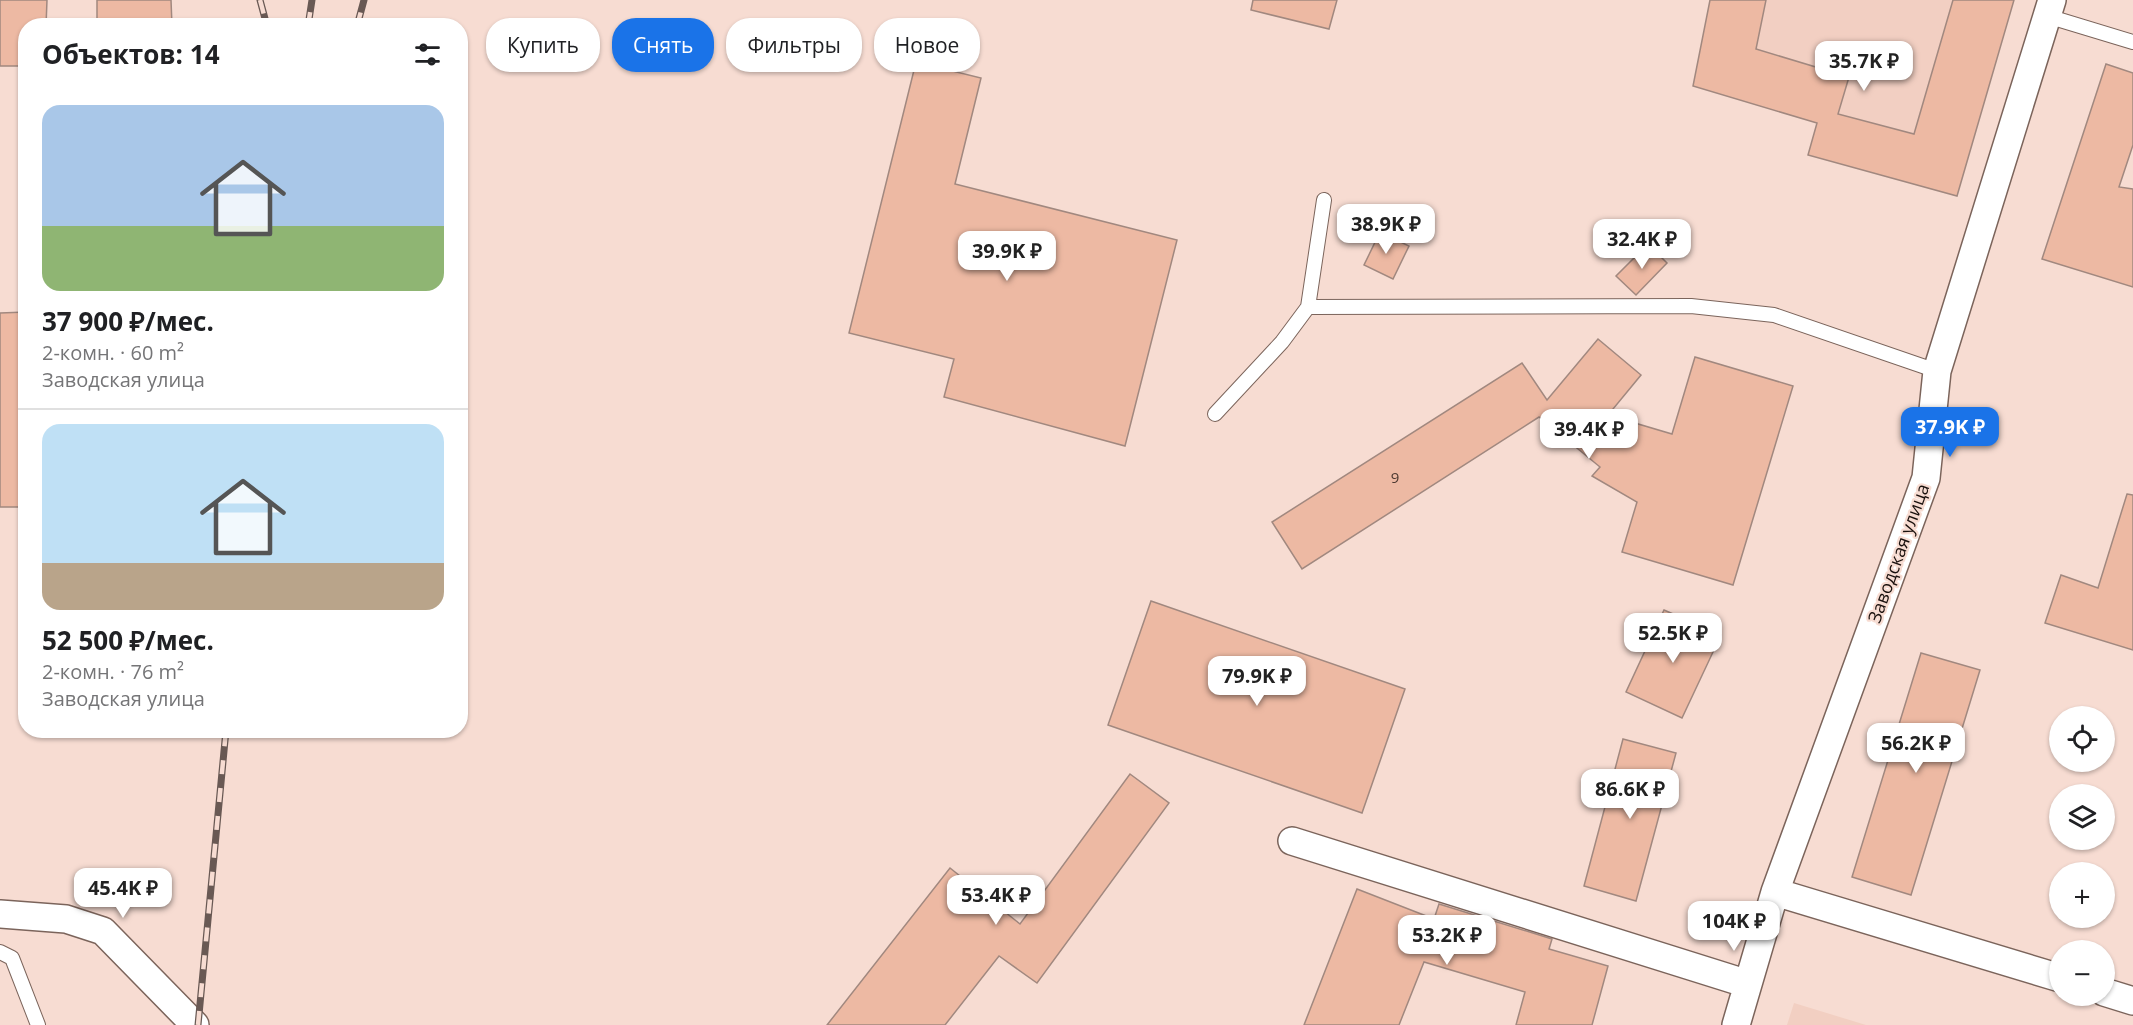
<!DOCTYPE html>
<html lang="ru">
<meta charset="utf-8">
<style>
:root{--surface:#fff;--page:#f6f6f6;--text:#202124;--muted:#757577;--line:#e0e0e0;--accent:#1a73e8}
body{margin:0;font-family:"Open Sans",sans-serif;background:var(--page);color:var(--text);height:100vh;display:flex;flex-direction:column;font-size:22px;white-space:nowrap}
*{box-sizing:border-box;margin:0}
p{font-size:20px;color:var(--muted)}
.icon{flex:none;width:33px;height:33px;fill:none;stroke:currentColor;stroke-width:2;stroke-linecap:round;stroke-linejoin:round}
.map{position:relative;flex:1;overflow:hidden}
.details{position:absolute;left:18px;top:18px;width:450px;height:720px;display:flex;flex-direction:column;background:var(--surface);border-radius:24px;box-shadow:0 2px 4px #0004}
.details>*{flex:none}
.guide{position:absolute;left:486px;top:18px;width:570px;height:54px;display:flex;gap:12px}
.buttons{position:absolute;left:2049px;top:706px;display:grid;gap:12px}
.buttons a{display:grid;place-items:center;width:66px;height:66px;border-radius:50%;background:var(--surface);box-shadow:0 2px 4px #0004;font-size:30px}
.price{position:absolute;translate:-50% -51px;padding:0 14px;border-radius:12px;background:#fff;color:#222;font-size:20px;line-height:39px;filter:drop-shadow(0 2px 3px #0008)}
.price::after{content:'';position:absolute;left:50%;top:36px;width:18px;height:14px;margin-left:-9px;background:inherit;clip-path:polygon(0 0,100% 0,50% 100%)}
.price.selected{background:var(--accent);color:#fff}
ul{padding:0;list-style:none}
li{display:grid;align-content:center;gap:12px;height:318px;padding:0 24px}
li+li{border-top:2px solid var(--line)}
li span{display:grid;place-items:center;height:186px;border-radius:18px;color:#555}
li>.icon{margin-inline-start:auto}
span .icon{width:108px;height:108px;fill:#fffc;stroke-width:1}
li b{font-size:26px}
h2{display:flex;justify-content:space-between;align-items:center;height:72px;padding:0 24px;font-size:26px}
.pill{padding:0 21px;border-radius:24px;background:var(--surface);box-shadow:0 2px 4px #0004;font-size:21px;line-height:54px}
.pill.selected{background:var(--accent);color:#fff}
.map>svg:first-child{display:block}
</style>
<div class="map">
<svg width="2133" height="1025" viewBox="0 0 2133 1025">
<rect width="100%" height="100%" fill="#f7dcd2"/>
<!-- built -->
<path fill="#f2cfc2" d="M1710 0H2014L1957 196 1817 123 1693 86Z
M1794 1003 1866 1025H1787Z"/>
<!-- building -->
<path fill="#edb9a3" stroke="#a1887f" stroke-width="1.5" d="M0 0H47L46 26H26V66H0Z
M97 0H171L172 26H97Z
M1253 0H1337L1329 29 1251 10Z
M1710 0H1766L1756 49 1849 77 1838 114 1914 134 1953 0H2014L1957 196 1808 155 1817 123 1693 86Z
M916 62 981 78 955 184 1177 240 1125 446 944 397 954 359 849 333Z
M2106 64 2133 73V145L2119 187 2133 189V287L2042 259Z
M1380 232 1409 246 1393 279 1364 265Z
M1648 244 1667 263 1636 295 1616 276Z
M26 312V507H0V313Z
M1598 339 1641 375 1608 415 1672 434 1695 357 1793 386 1733 585 1622 552 1637 502 1592 476 1600 467 1539 417 1302 569 1272 522 1522 363 1547 400Z
M2127 494 2133 495V650L2045 623 2061 575 2098 588Z
M1151 601 1405 689 1362 813 1108 725Z
M1664 610 1721 635 1682 718 1626 692Z
M1921 653 1980 670 1911 895 1852 877Z
M1623 739 1676 753 1636 901 1584 886Z
M1130 774 1169 803 1037 983 999 956 945 1025H827L950 868 1020 924Z
M1357 889 1434 919 1439 904 1552 939 1549 949 1608 966 1592 1025H1516L1525 992 1424 962 1399 1025H1304Z"/>
<g fill="none" stroke-linecap="round" stroke-linejoin="round">
<defs>
<path id="service" d="M2047 16 2133 42
M1308 307 1324 200
M1215 414 1282 342 1308 307 1691 306 1774 315 1937 371
M0 952 12 958 38 1025"/>
<path id="minor" d="M1292 841 1748 984
M1775 892 2060 978
M0 914 66 919 103 931 195 1025
M2104 992 2133 1001
M1736 1025 1775 892 1926 478 1937 371 2052 0"/>
</defs>
<!-- service casing -->
<use href="#service" stroke="#7b645b" stroke-width="16"/>
<!-- minor casing -->
<use href="#minor" stroke="#7b645b" stroke-width="30"/>
<!-- service -->
<use href="#service" stroke="#fff" stroke-width="14"/>
<!-- minor -->
<use href="#minor" stroke="#fff" stroke-width="27"/>
<defs>
<path id="rail" d="M260 0 267 26
M308 26 312 0
M357 26 364 0
M198 1025 226 730"/>
</defs>
<!-- rail casing -->
<use href="#rail" stroke="#695954" stroke-width="7"/>
<!-- rail -->
<use href="#rail" stroke="#f7dcd2" stroke-width="4.5" stroke-dasharray="14" stroke-linecap="butt"/>
</g>
<g text-anchor="middle" dominant-baseline="central" stroke-width="4.5" stroke-linejoin="round" paint-order="stroke">
<!-- number labels -->
<g font-size="15" fill="#4e3a32">
<text x="1395" y="477">9</text>
</g>
<!-- street labels -->
<g font-size="18" fill="#19100d" stroke="#f7dcd2">
<text transform="translate(1898 553) rotate(-70)">Заводская улица</text>
</g>
</g>
</svg>
<div class="buttons">
<a><svg class="icon" aria-label="locate" viewBox="0 0 24 24"><circle cx="12" cy="12" r="6"/><path d="M12 2v4M12 18v4M2 12h4M18 12h4"/></svg></a>
<a><svg class="icon" aria-label="layers" viewBox="0 0 24 24"><path d="M12 4l9 5-9 5-9-5zM3 14l9 5 9-5"/></svg></a>
<a>+</a>
<a>−</a>
</div>
<b class="price" style="left:1864px;top:92px">35.7K ₽</b>
<b class="price" style="left:1386px;top:255px">38.9K ₽</b>
<b class="price" style="left:1642px;top:270px">32.4K ₽</b>
<b class="price" style="left:1007px;top:282px">39.9K ₽</b>
<b class="price selected" style="left:1950px;top:458px">37.9K ₽</b>
<b class="price" style="left:1589px;top:460px">39.4K ₽</b>
<b class="price" style="left:1673px;top:664px">52.5K ₽</b>
<b class="price" style="left:1257px;top:707px">79.9K ₽</b>
<b class="price" style="left:1916px;top:774px">56.2K ₽</b>
<b class="price" style="left:1630px;top:820px">86.6K ₽</b>
<b class="price" style="left:123px;top:919px">45.4K ₽</b>
<b class="price" style="left:996px;top:926px">53.4K ₽</b>
<b class="price" style="left:1734px;top:952px">104K ₽</b>
<b class="price" style="left:1447px;top:966px">53.2K ₽</b>
<div class="guide">
<a class="pill">Купить</a>
<a class="pill selected">Снять</a>
<a class="pill">Фильтры</a>
<a class="pill">Новое</a>
</div>
<section class="details">
<h2>Объектов: 14<svg class="icon" aria-label="filters" viewBox="0 0 24 24"><path d="M4 7h16M4 17h16"/><circle cx="9" cy="7" r="2"/><circle cx="15" cy="17" r="2"/></svg></h2>
<ul>
<li><span style="background:linear-gradient(#a9c7e8 65%,#8fb573 0)"><svg class="icon" aria-label="home" viewBox="0 0 24 24"><path d="M3 11l9-7 9 7M6 9v11h12V9"/></svg></span><div><b>37 900 ₽/мес.</b><p>2-комн. · 60 m²</p><p>Заводская улица</p></div></li>
<li><span style="background:linear-gradient(#bfe0f5 75%,#b9a48a 0)"><svg class="icon" aria-label="home" viewBox="0 0 24 24"><path d="M3 11l9-7 9 7M6 9v11h12V9"/></svg></span><div><b>52 500 ₽/мес.</b><p>2-комн. · 76 m²</p><p>Заводская улица</p></div></li>
</ul>
</section>
</div>
